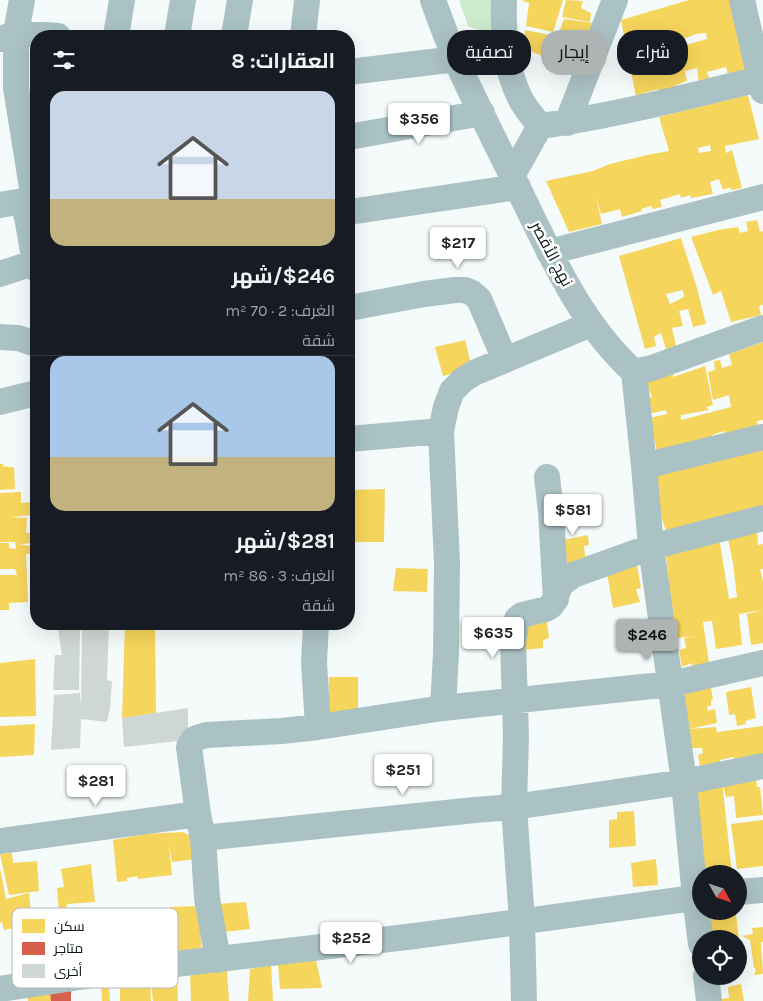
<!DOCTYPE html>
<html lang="ar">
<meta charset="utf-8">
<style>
:root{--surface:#171b24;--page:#242831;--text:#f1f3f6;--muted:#9ea1a6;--line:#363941;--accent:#aeb4b4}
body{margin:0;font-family:Karla,Cairo,sans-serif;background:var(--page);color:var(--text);direction:rtl;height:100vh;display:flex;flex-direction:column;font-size:19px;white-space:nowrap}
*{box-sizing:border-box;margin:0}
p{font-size:16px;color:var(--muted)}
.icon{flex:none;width:28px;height:28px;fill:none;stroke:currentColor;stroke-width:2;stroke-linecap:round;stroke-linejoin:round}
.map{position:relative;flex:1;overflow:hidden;direction:ltr}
.side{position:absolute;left:30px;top:30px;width:325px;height:600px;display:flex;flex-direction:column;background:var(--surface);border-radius:20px;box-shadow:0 5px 20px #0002;direction:rtl}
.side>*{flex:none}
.guide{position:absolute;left:370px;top:30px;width:318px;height:45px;direction:rtl;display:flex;gap:10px}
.needle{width:32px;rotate:130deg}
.tools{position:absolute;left:692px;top:865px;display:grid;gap:10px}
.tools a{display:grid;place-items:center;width:55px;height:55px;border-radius:50%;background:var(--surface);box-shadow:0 5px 20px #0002;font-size:25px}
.price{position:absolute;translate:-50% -42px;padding:0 11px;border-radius:5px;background:#fff;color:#222;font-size:16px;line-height:32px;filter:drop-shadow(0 1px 2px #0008)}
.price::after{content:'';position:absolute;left:50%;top:30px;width:15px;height:11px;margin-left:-8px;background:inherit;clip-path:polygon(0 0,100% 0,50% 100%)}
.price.active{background:var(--accent);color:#111}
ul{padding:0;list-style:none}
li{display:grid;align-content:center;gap:10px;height:265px;padding:0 20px}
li+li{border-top:1px solid var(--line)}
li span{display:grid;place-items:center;height:155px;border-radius:15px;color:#555}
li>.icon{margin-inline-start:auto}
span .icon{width:90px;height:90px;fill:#fffc;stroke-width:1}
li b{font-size:21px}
h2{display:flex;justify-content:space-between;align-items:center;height:60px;padding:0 20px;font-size:21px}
.pill{padding:0 18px;border-radius:20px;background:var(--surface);box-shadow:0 5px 20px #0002;font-size:18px;line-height:45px}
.pill.active{background:var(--accent);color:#111}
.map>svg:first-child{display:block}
</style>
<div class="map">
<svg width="763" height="1001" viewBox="0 0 763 1001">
<rect width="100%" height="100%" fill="#f4fbfa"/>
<!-- green -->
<path fill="#ceeacd" d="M459 0H499L497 37 468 26Z"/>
<!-- homes -->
<path fill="#f6d55c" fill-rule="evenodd" d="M521 0H563L553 32 526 26 529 3Z
M566 0 583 1 581 8 591 13 590 22 562 17Z
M689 0H732L751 71 728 75 726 67 707 72 710 80 699 84 697 68 685 71 687 81 676 85 680 93H659L658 89 644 93 646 99 637 102 621 20ZM706 33 707 39 679 47 678 41 696 34Z
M564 19 600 24 595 41 560 30Z
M525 30 551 35 544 57 524 48Z
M561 32 595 43 581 71 547 60 554 38 558 40Z
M748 95 759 139 725 146 726 153 732 150 742 188 732 190 730 187 723 190 719 179 710 182 713 194 691 198 690 195 681 198 680 194 660 200 662 207 653 209 651 206 641 209 642 211 622 217 620 209 601 214 596 197 602 224 569 232 546 181 593 171 610 164 647 155 669 151 659 117ZM710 145 711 151 699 153 698 148Z
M757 220 760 232 763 231V305L759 306 761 315 731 322 721 291 713 295 691 237 718 230 738 227 740 233 748 231 746 222Z
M681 238 697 288 706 324 693 327 688 309 679 311 683 326 672 328 676 346 666 349 661 333 654 337 656 346 645 349 619 256ZM683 290 684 297 670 304 666 294Z
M465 340 472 368 443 376 435 347Z
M763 342V420L757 421 759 432 726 440 724 431 712 435 713 444 658 457 650 418 667 414 666 410 649 414 646 399 652 397 646 382 673 372V377L705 366 713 405 706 407 709 410 681 415V420L731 407 729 395 713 400 708 372 715 370 714 361 720 360 722 368 732 365 729 354Z
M763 442V513L667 534 657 504 655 470Z
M0 464H3L4 467 6 466 7 467H14L15 489 0 490Z
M385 489 384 542H349V490Z
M21 492V503L32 502 33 515 10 517 27 518 26 533H35V543L19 544 35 547V554H26L28 602 9 603V610H0V575H17L15 569H0V543H9V548L16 549 15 542H0V493Z
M757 528 758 545 763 544V569H760L763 581V610L739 614 742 645 716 649 712 621 703 622 709 663 692 666 691 663 682 667 679 650 686 648 684 638 695 636 677 638 669 587 666 554 719 537 729 599 737 597 733 563 727 534Z
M588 535 589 545 584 546 585 556 588 557 559 568 558 541Z
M637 565 641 588 636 589 640 602 613 608 607 573Z
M396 568 428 569 427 592 393 591Z
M763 610V643L751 645 747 614Z
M546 615 549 638 543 640V648L522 650 521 620Z
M125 624H155L156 713 122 718Z
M35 659 36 716 0 717V663Z
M329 677H358V714L328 717Z
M710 681 713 700 711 701V706H707L708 711 715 709 717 723 689 729 716 727 717 732 763 726V756L736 761 733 757 720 760V763L700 766 698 755 703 753 702 748H690L682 686Z
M751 687 756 718 745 721 746 724 737 726 735 714 729 715 726 692Z
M35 724 34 755 0 757V726Z
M756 776 757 787H760L763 815 736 818 734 796 726 797 722 781 732 874H705L695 785Z
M634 811 636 846 609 848V820L617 819V812Z
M763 820V866L737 869 731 824Z
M183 832 195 838 197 859 172 862 169 845 172 875 137 879 138 876 127 878V881L117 882 113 840 146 834Z
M12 853 13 863 37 861 39 891 9 895 0 854Z
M656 859 658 885 633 887 631 863Z
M91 864 95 902 67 904 66 913 59 912 57 888 64 887 61 869Z
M0 868 6 899 29 893 32 924 4 930 2 922 0 923Z
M246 902 250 929 223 932 217 904Z
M198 906 202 954 138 966 135 948 124 950 121 920 170 913V907Z
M736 914 739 939H706L709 916Z
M763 927V942H761L763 974 754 975 756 969 754 968 750 940 742 936 753 934 752 928Z
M739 947 743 971H739Z
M316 960 322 988 280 989 278 964Z
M271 965 273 1001H248L250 969Z
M227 971 229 1001H191L190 973Z
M177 978 178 1001H153L151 980Z
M150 979 151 1001H120V983Z
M741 984 744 1001H720V999L729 998 728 987Z
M109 986 110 1001H102L101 987Z
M50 993 51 1001H28L27 997Z"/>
<!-- shops -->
<path fill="#d6604d" d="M71 991V1001H51L50 993Z"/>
<!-- building -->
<path fill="#cfd7d4" d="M82 624H109L107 680 112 681 110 709 107 722 81 719 80 748 51 750 54 695 80 693 81 705Z
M80 627 79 690H53L55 655H62L58 628Z
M188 708V740L124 747 122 718Z"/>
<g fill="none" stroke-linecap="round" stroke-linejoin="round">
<!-- minor -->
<path stroke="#abc2c5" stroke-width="26" d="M22 0 16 33V88L34 200
M433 0C440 20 448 41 456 60 476 104 498 147 519 190 551 255 580 323 634 372L652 368 763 328
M504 0C503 33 505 68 520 98 525 108 533 117 540 126L512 176
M742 0 763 91
M116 36 122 0
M177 36 183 0
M234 36 240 0
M303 36 307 0
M1 39 16 33 58 36
M349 72 456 59
M567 123 615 0
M540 126C613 116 691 96 763 78
M349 137 482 113
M23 202 28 222 36 269
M0 205 36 199
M349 212 518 187
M549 252 763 197
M0 274 36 262
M349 308 424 294 455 290H465L472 293 479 299 505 360
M0 337 18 338 36 344
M634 372 644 466 651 547 684 782 695 897 701 944
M0 402 36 393
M349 439 441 431
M644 466 763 437
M547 477 551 512 556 599
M316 624 314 663 318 727
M443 708 446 653 447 564 441 431 446 407 452 391 463 380 474 373 591 324
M203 838 198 814 189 747 194 739 206 735 282 731 318 727 443 708 671 684 763 663
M0 841 198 814
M739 892 763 890
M218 960 207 898 203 838 475 810 514 807 684 782 763 766
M706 976 709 1001
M0 989 133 969 415 936 701 897
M524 1001 522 921 514 807 516 736 513 642 517 619 522 615 546 609 552 605 561 584 573 575 651 547 763 518"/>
</g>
<g text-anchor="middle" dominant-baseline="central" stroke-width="5" stroke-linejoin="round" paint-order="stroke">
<!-- street labels -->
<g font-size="16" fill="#091513" stroke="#fff">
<text transform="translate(552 254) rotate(62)">نهج الأقصر</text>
</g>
</g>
<!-- legend -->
<rect x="12" y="908" width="166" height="80" rx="8" fill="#fff" stroke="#b5b9b8" stroke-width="1"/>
<rect x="22" y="919" width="23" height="14" fill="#f6d55c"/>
<rect x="22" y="942" width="23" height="13" fill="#d6604d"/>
<rect x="22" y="964" width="23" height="14" fill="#cfd7d4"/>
<g font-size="14" fill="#091513">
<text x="54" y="931">سكن</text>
<text x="54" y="953">متاجر</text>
<text x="54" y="976">أخرى</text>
</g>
</svg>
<div class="tools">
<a><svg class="needle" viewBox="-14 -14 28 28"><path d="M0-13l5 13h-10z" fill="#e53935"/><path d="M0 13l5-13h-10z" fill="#9ea1a6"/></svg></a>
<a><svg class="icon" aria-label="locate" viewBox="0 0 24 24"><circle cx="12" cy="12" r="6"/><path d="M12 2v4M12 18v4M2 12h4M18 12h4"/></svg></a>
</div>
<b class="price" style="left:419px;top:145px">$356</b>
<b class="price" style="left:458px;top:269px">$217</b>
<b class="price" style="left:573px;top:536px">$581</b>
<b class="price" style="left:493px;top:659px">$635</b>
<b class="price active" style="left:647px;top:661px">$246</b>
<b class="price" style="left:403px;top:796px">$251</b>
<b class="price" style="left:96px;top:807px">$281</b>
<b class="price" style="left:351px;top:964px">$252</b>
<div class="guide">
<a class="pill">شراء</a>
<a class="pill active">إيجار</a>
<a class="pill">تصفية</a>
</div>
<section class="side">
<h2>العقارات: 8<svg class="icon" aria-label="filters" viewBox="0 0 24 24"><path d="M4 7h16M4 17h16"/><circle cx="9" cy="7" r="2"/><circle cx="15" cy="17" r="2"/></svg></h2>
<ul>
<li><span style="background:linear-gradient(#c9d6e8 70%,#c2b280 0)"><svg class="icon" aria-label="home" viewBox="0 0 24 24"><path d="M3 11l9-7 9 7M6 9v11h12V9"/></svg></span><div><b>$246/شهر</b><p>الغرف: 2 · 70 m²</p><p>شقة</p></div></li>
<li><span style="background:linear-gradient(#a9c7e8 65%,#c2b280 0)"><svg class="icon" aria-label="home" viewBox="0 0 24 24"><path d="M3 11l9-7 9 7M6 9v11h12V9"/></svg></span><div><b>$281/شهر</b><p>الغرف: 3 · 86 m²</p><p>شقة</p></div></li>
</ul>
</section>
</div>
